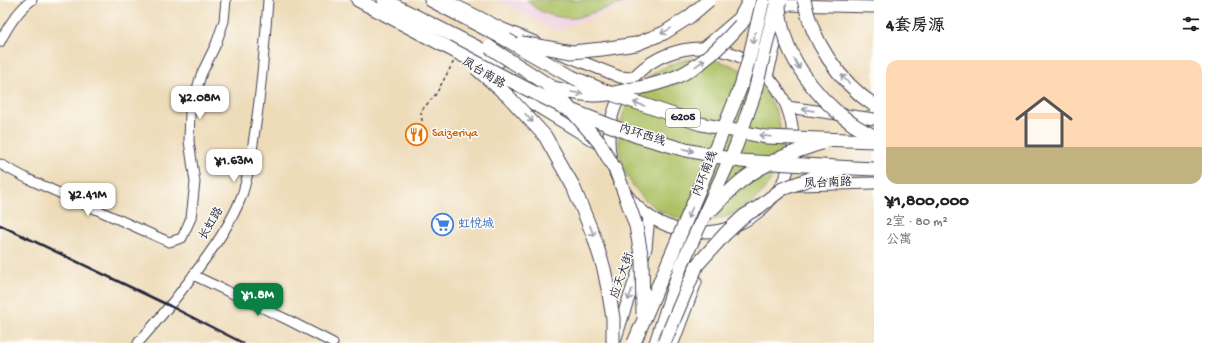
<!DOCTYPE html>
<html lang="zh">
<meta charset="utf-8">
<style>
:root{--surface:#fff;--page:#f2f2f2;--text:#222;--muted:#767676;--accent:#0b8043}
body{margin:0;font-family:"Gochi Hand","LXGW WenKai TC",sans-serif;background:var(--page);color:var(--text);height:100vh;display:flex;flex-direction:column;font-size:15px;white-space:nowrap}
*{box-sizing:border-box;margin:0}
p{font-size:13px;color:var(--muted)}
.icon{flex:none;width:22px;height:22px;fill:none;stroke:currentColor;stroke-width:2;stroke-linecap:round;stroke-linejoin:round}
.map{position:relative;flex:1;overflow:hidden}
.side{display:flex;flex-direction:column;background:var(--surface);width:340px}
.side>*{flex:none}
.price{position:absolute;translate:-50% -34px;padding:0 9px;border-radius:8px;background:#fff;color:#222;font-size:13px;line-height:26px;filter:drop-shadow(0 1px 2px #0008)}
.price::after{content:'';position:absolute;left:50%;top:24px;width:12px;height:9px;margin-left:-6px;background:inherit;clip-path:polygon(0 0,100% 0,50% 100%)}
.price.active{background:var(--accent);color:#fff}
ul{padding:0;list-style:none}
li{display:grid;align-content:center;gap:8px;height:212px;padding:0 12px}
li span{display:grid;place-items:center;height:124px;border-radius:12px;color:#555}
li>.icon{margin-inline-start:auto}
span .icon{width:72px;height:72px;fill:#fffc;stroke-width:1}
li b{font-size:17px}
h2{display:flex;justify-content:space-between;align-items:center;height:48px;padding:0 12px;font-size:17px}
main{display:flex;flex:1;min-height:0}
.map>svg:first-child{display:block}
</style>
<main>
<div class="map">
<svg width="874" height="343" viewBox="0 0 874 343">
<rect width="100%" height="100%" fill="#fdfcf7"/>
<filter id="ink" filterUnits="userSpaceOnUse"><feTurbulence type="fractalNoise" baseFrequency=".025" numOctaves="2"/><feDisplacementMap in="SourceGraphic" scale="8" xChannelSelector="R" yChannelSelector="G"/><feConvolveMatrix kernelMatrix="1 2 1 2 8 2 1 2 1" color-interpolation-filters="sRGB"/></filter>
<filter id="wash" filterUnits="userSpaceOnUse"><feTurbulence type="fractalNoise" baseFrequency=".012" numOctaves="4" result="noise"/><feDisplacementMap in="SourceGraphic" scale="16" xChannelSelector="R" yChannelSelector="G"/><feGaussianBlur stdDeviation="0.9" result="paint"/><feColorMatrix in="noise" values="0 0 0 0 0 0 0 0 0 0 0 0 0 0 0 0 0 1.4 0 .05"/><feComposite in="paint" operator="in"/></filter>
<g filter="url(#wash)">
<rect width="100%" height="100%" fill="#eedcb9"/>
<!-- built -->
<path fill="#f1d0e3" d="M498 0H639L556 31Z"/>
<!-- green -->
<path fill="#aec165" stroke="#687250" d="M527 0H632L576 18C558 19 538 14 527 0Z
M619 140a81 81 0 1 1 162 0a81 81 0 1 1-162 0Z"/>
</g>
<g filter="url(#ink)">
<g fill="none" stroke-linecap="round" stroke-linejoin="round">
<defs>
<path id="minor" d="M0 42C8 26 17 11 32 0
M0 164 28 179 169 242 182 238 191 218 195 182 189 141 190 113 201 75 216 44 224 21 226 0
M193 275 288 320 333 343
M138 343C163 315 186 286 208 255 221 237 234 217 242 195 249 174 252 152 255 130 262 87 265 43 268 0"/>
<path id="major" d="M445 0 501 28 535 42
M773 0 786 5 874 7
M705 47 739 18 749 0
M609 140a92 92 0 1 1 184 0a92 92 0 1 1-184 0Z
M560 53 620 77 632 78
M767 76 781 22
M502 85 597 143
M787 107 874 119
M798 185 874 183
M615 341 626 306 646 248 649 216
M673 343 696 282"/>
<path id="highway" d="M358 0 447 47
M384 0 484 51 499 61
M431 0 507 40
M740 25 759 0
M853 168 874 169
M656 343 680 268"/>
</defs>
<!-- minor casing -->
<use href="#minor" stroke="#413e4e" stroke-width="11"/>
<!-- major casing -->
<use href="#major" stroke="#413e4e" stroke-width="13"/>
<!-- highway casing -->
<use href="#highway" stroke="#413e4e" stroke-width="15"/>
<!-- path -->
<path stroke="#413e4e" stroke-width="1.5" stroke-dasharray="3 3" stroke-linecap="butt" d="M422 121 421 111 436 94 454 61"/>
<!-- minor -->
<use href="#minor" stroke="#fff" stroke-width="9"/>
<!-- major -->
<use href="#major" stroke="#fff" stroke-width="11"/>
<!-- highway -->
<use href="#highway" stroke="#fff" stroke-width="13"/>
<!-- rail -->
<path stroke="#22223b" stroke-width="2.5" d="M0 225 170 306 243 343"/>
<defs>
<path id="highway-bridge" d="M804 0C812 41 839 82 874 105
M779 4C780 50 813 96 850 122 857 128 866 132 874 136
M507 40 572 77 614 95 701 124 766 137 874 141
M521 43 572 52 602 49 636 44 664 33 689 17 709 0
M447 47 523 87 563 107 637 136 686 150 740 161 853 168
M489 47 550 86 599 142 616 171 627 200 636 226 642 260 643 314
M476 68 508 96 545 136 573 186 594 237 604 269 609 294 613 318V343
M550 87C564 91 578 94 593 95 604 96 618 92 629 90 645 87 661 83 676 77 702 66 722 45 740 25
M710 211C720 201 730 190 741 181 764 163 792 152 821 143
M680 268 736 146 754 95 777 0
M634 343 698 192 741 86 750 55 763 0
M664 343 697 265 725 234 744 216 759 207 782 189 823 174 838 171"/>
</defs>
<!-- highway-bridge casing -->
<use href="#highway-bridge" stroke="#413e4e" stroke-width="15" stroke-linecap="butt"/>
<!-- highway-bridge -->
<use href="#highway-bridge" stroke="#fff" stroke-width="13"/>
</g>
<!-- one-way arrows -->
<defs><path id="oneway-shaft" d="M-6 0H5M1.5-3L5.5 0L1.5 3" fill="none" stroke-width="1.6" stroke-linecap="round" stroke-linejoin="round"/></defs>
<g stroke="#9c9ca7">
<use href="#oneway-shaft" transform="translate(666 31) rotate(151)"/>
<use href="#oneway-shaft" transform="translate(754 38) rotate(103)"/>
<use href="#oneway-shaft" transform="translate(700 63) rotate(-36)"/>
<use href="#oneway-shaft" transform="translate(797 64) rotate(61)"/>
<use href="#oneway-shaft" transform="translate(845 79) rotate(-132)"/>
<use href="#oneway-shaft" transform="translate(577 93) rotate(9)"/>
<use href="#oneway-shaft" transform="translate(639 104) rotate(-161)"/>
<use href="#oneway-shaft" transform="translate(808 110) rotate(-172)"/>
<use href="#oneway-shaft" transform="translate(529 118) rotate(48)"/>
<use href="#oneway-shaft" transform="translate(765 136) rotate(-173)"/>
<use href="#oneway-shaft" transform="translate(688 150) rotate(13)"/>
<use href="#oneway-shaft" transform="translate(690 213) rotate(113)"/>
<use href="#oneway-shaft" transform="translate(592 231) rotate(69)"/>
<use href="#oneway-shaft" transform="translate(630 295) rotate(109)"/>
</g>
</g>
<!-- icons -->
<defs>
<symbol id="restaurant-ring" viewBox="-11 -11 22 22"><circle r="9.5" fill="#fdfcf7" stroke="#e8710a" stroke-width="1.5"/><path d="M-5-6h1v4h1v-4h1v4h1v-4h1v5L-1.5 .5V6h-2V.5L-5-1ZM5-6V6H3V1.5H1.5Q1.5-4 5-6Z" fill="#e8710a"/></symbol>
<symbol id="supermarket-ring" viewBox="-11 -11 22 22"><circle r="9.5" fill="#fdfcf7" stroke="#3f7fe0" stroke-width="1.5"/><path d="M-6-5.5h2.5l.6 2H6L4.5 2H-2.5L-4.4-4H-6ZM-1.5 3.2a1.3 1.3 0 1 0 .1 0ZM3 3.2a1.3 1.3 0 1 0 .1 0Z" fill="#3f7fe0"/></symbol>
</defs>
<g fill-rule="evenodd">
<use href="#restaurant-ring" x="404" y="122" width="25" height="25"/>
<use href="#supermarket-ring" x="430" y="212" width="25" height="25"/>
</g>
<g text-anchor="middle" dominant-baseline="central" stroke-width="3" stroke-linejoin="round" paint-order="stroke">
<!-- shield labels -->
<rect fill="#fdfcf7" stroke="#646373" stroke-width="1" x="666" y="109" width="34" height="18" rx="3"/>
<g font-size="11" font-weight="bold" fill="#22223b">
<text x="683" y="118">G205</text>
</g>
<!-- street labels -->
<g font-size="12" fill="#22223b" stroke="#fdfcf7">
<text transform="translate(483 74) rotate(31)">凤台南路</text>
<text transform="translate(642 136) rotate(18)">内环西线</text>
<text transform="translate(706 174) rotate(-68)">内环南线</text>
<text transform="translate(828 184) rotate(-2)">凤台南路</text>
<text transform="translate(212 224) rotate(-59)">长虹路</text>
<text transform="translate(623 276) rotate(-71)">应天大街</text>
</g>
<!-- food labels -->
<g font-size="12" fill="#c56008" stroke="#fdfcf7" text-anchor="start">
<text x="432" y="134">Saizeriya</text>
</g>
<!-- shop labels -->
<g font-size="12" fill="#366cbe" stroke="#fdfcf7" text-anchor="start">
<text x="458" y="225">虹悦城</text>
</g>
</g>
</svg>
<b class="price" style="left:200px;top:120px">¥2.08M</b>
<b class="price" style="left:234px;top:183px">¥1.63M</b>
<b class="price" style="left:88px;top:217px">¥2.41M</b>
<b class="price active" style="left:258px;top:317px">¥1.8M</b>
</div>
<section class="side">
<h2>4套房源<svg class="icon" aria-label="filters" viewBox="0 0 24 24"><path d="M4 7h16M4 17h16"/><circle cx="9" cy="7" r="2"/><circle cx="15" cy="17" r="2"/></svg></h2>
<ul>
<li><span style="background:linear-gradient(#ffd9b3 70%,#c2b280 0)"><svg class="icon" aria-label="home" viewBox="0 0 24 24"><path d="M3 11l9-7 9 7M6 9v11h12V9"/></svg></span><div><b>¥1,800,000</b><p>2室 · 80 m²</p><p>公寓</p></div></li>
</ul>
</section>
</main>
